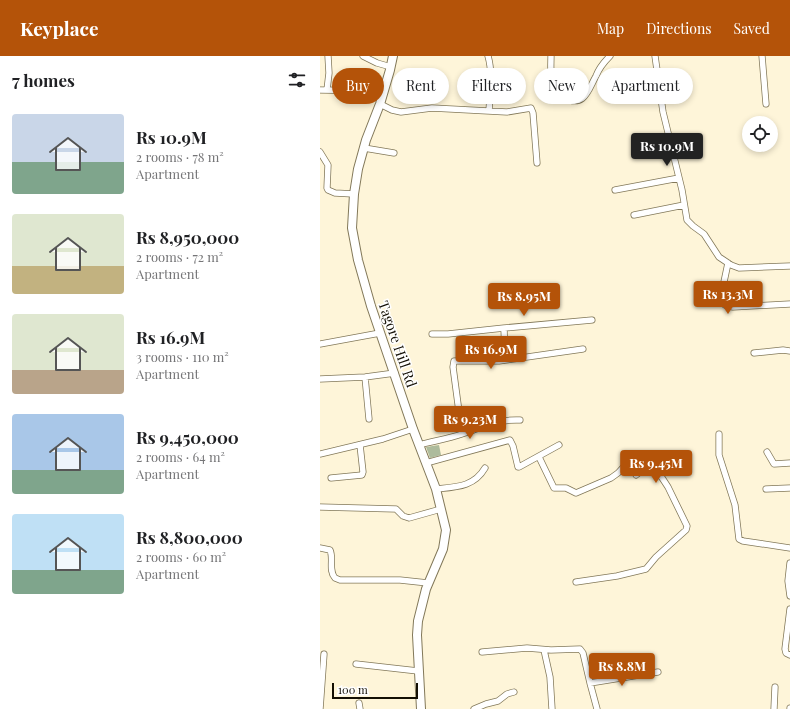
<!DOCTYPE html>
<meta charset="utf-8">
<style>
:root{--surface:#fff;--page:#f6f6f6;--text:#202124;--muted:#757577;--accent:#b45309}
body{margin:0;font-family:"Playfair Display",serif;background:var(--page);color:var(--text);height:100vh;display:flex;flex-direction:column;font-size:15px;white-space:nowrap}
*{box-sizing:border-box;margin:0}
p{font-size:13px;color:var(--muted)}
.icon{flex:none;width:22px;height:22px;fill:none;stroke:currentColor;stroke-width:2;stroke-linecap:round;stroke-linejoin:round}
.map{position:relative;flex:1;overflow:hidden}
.side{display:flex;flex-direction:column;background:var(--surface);width:320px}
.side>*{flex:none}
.guide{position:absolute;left:12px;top:12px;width:380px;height:36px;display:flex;gap:8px}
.tools{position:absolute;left:422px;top:60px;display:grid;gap:8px}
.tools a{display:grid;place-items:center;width:36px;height:36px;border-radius:50%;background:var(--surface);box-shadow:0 2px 6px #0003;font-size:20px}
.scale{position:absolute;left:12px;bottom:10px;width:86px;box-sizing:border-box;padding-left:4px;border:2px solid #130f04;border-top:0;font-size:11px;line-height:14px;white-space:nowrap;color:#130f04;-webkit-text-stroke:3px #fff;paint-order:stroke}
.price{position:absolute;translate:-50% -34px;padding:0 9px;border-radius:4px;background:var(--accent);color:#fff;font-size:13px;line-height:26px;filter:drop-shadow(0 1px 2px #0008)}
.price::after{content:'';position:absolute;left:50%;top:24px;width:12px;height:9px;margin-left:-6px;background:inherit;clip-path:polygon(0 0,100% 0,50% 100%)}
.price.current{background:#222;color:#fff}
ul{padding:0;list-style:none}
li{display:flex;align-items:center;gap:12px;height:100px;padding:0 12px}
li span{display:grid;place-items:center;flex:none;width:112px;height:80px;border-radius:4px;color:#555}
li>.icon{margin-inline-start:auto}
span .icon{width:48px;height:48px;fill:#fffc;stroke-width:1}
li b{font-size:17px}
h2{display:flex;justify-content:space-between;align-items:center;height:48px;padding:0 12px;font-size:17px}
.chip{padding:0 14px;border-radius:18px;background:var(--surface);box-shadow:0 2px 6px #0003;font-size:14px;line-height:36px}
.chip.current{background:var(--accent);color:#fff}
header{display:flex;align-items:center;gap:24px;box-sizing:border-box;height:56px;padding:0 20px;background:var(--accent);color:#fff}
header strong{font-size:19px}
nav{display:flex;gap:22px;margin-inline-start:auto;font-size:14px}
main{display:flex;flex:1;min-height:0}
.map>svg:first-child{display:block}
</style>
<header>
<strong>Keyplace</strong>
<nav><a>Map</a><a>Directions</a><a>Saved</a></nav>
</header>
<main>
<section class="side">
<h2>7 homes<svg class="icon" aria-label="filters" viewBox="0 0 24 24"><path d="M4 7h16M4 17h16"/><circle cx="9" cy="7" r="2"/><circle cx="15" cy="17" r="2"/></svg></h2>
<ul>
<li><span style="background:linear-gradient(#c9d6e8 60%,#7fa58c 0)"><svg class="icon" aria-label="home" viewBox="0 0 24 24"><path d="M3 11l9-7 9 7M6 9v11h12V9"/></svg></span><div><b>Rs 10.9M</b><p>2 rooms · 78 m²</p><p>Apartment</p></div></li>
<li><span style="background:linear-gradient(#dfe7d0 65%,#c2b280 0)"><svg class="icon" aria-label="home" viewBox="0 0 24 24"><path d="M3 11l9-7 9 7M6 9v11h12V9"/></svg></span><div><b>Rs 8,950,000</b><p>2 rooms · 72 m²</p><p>Apartment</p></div></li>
<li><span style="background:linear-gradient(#dfe7d0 70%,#b9a48a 0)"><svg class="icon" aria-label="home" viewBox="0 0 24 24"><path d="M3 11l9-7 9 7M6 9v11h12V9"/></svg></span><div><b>Rs 16.9M</b><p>3 rooms · 110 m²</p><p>Apartment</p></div></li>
<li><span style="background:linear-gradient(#a9c7e8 70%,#7fa58c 0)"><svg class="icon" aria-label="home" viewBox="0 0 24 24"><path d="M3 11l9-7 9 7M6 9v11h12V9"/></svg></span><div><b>Rs 9,450,000</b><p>2 rooms · 64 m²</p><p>Apartment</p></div></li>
<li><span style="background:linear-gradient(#bfe0f5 70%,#7fa58c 0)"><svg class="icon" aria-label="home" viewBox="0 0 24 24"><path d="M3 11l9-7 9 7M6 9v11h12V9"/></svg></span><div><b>Rs 8,800,000</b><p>2 rooms · 60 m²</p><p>Apartment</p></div></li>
</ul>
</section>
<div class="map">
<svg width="470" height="653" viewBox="0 0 470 653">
<rect width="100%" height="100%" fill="#fef5d9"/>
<!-- building -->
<path fill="#adbb9c" d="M119 389 121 399 110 402 106 391Z"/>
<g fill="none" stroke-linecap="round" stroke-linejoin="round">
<defs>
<path id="minor" d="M43 0 57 7 71 11
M168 0C173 17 170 37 169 55
M231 0C231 14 228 34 244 42 265 52 268 34 276 20 279 12 284 6 290 0
M335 0 343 56 362 134 367 164 373 170 384 178 399 201 411 209 419 212 470 210
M442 0 446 48
M0 34 64 35
M7 34 9 17 8 0
M60 48 72 54 81 56 112 52 187 56 211 52 213 57 217 107
M44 92 74 97
M0 96 8 109 7 132 8 134 15 137 34 138
M295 134 359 122
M314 159 364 149
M408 207 401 240V245L405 249 413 251 470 248
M112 278H128L184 272
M0 288 60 277
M434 297 463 294 470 295
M185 304 184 272 272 264
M45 321 49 363
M0 323 45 321 75 317
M142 378 133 311 134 305H179L263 293
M399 378V399L415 449 419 483 423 485 470 492
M99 389C113 385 128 383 142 378 164 371 176 363 200 364
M447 396 454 408 470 407
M0 398 63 383 93 373
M219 401 234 432H246L256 437 291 422 298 417 308 406 310 407 316 419 330 408H333L348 431 367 470 366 474 336 501 326 513 297 520 256 526
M106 407 190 384 193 390 198 411H199L239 389
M11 422 42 419 43 416 40 389
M116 433C136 431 154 431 165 412
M446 433 470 432
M0 451 76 453 83 460 89 462 121 453
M0 492 10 494C14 503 8 514 15 522L20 524H80L108 527
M470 507 468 525 470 540
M470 553 465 593 466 597 470 599
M224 594 230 621 232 653
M162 596 207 592 231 594 260 593 263 597 270 627
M36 608 98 615
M39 647 40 653
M0 653 4 598
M154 653 166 648 178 645 187 638 194 636
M277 653 270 627 338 616
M454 653 455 631
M470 653V652"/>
<path id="secondary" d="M73 0 70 14 60 48 46 84 38 113 34 138 32 172 38 204 51 250 93 373 116 433 126 474 123 493 106 533 98 565 97 579 101 653"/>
</defs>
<!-- minor casing -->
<use href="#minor" stroke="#827859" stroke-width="7"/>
<!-- secondary casing -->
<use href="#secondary" stroke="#827859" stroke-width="10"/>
<!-- minor -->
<use href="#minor" stroke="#fff" stroke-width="5.5"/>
<!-- secondary -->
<use href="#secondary" stroke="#fff" stroke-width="8"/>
</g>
<g text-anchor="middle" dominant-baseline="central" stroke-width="3" stroke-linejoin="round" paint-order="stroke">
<!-- street labels -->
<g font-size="14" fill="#130f04" stroke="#fff">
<text transform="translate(78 288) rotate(71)">Tagore Hill Rd</text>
</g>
</g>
</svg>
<div class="tools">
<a><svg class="icon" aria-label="locate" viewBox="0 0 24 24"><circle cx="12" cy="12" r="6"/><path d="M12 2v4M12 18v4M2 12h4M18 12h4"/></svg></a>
</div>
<div class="scale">100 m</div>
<b class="price current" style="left:347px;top:111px">Rs 10.9M</b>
<b class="price" style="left:408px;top:259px">Rs 13.3M</b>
<b class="price" style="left:204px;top:261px">Rs 8.95M</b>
<b class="price" style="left:171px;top:314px">Rs 16.9M</b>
<b class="price" style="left:150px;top:384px">Rs 9.23M</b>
<b class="price" style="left:336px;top:428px">Rs 9.45M</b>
<b class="price" style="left:302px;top:631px">Rs 8.8M</b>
<div class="guide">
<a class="chip current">Buy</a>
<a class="chip">Rent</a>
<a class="chip">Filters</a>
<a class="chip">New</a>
<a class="chip">Apartment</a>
</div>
</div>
</main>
